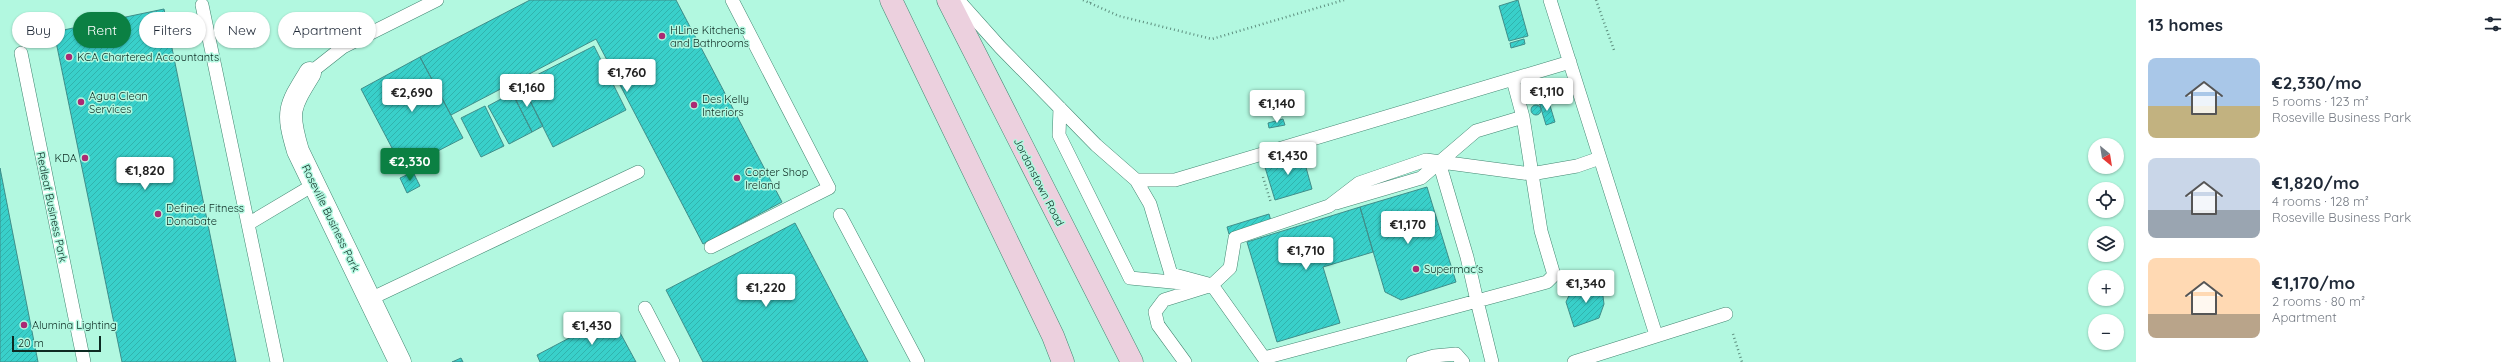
<!DOCTYPE html>
<meta charset="utf-8">
<style>
:root{--surface:#fff;--page:#f2f2f3;--text:#1f2937;--muted:#747a83;--accent:#0b8043}
body{margin:0;font-family:Quicksand,sans-serif;background:var(--page);color:var(--text);height:100vh;display:flex;flex-direction:column;font-size:15px;white-space:nowrap}
*{box-sizing:border-box;margin:0}
p{font-size:13px;color:var(--muted)}
.icon{flex:none;width:22px;height:22px;fill:none;stroke:currentColor;stroke-width:2;stroke-linecap:round;stroke-linejoin:round}
.map{position:relative;flex:1;overflow:hidden}
.sheet{display:flex;flex-direction:column;background:var(--surface);width:380px}
.sheet>*{flex:none}
.top-card{position:absolute;left:12px;top:12px;width:380px;height:36px;display:flex;gap:8px}
.needle{width:26px;rotate:150deg}
.fabs{position:absolute;left:2088px;top:138px;display:grid;gap:8px}
.fabs a{display:grid;place-items:center;width:36px;height:36px;border-radius:50%;background:var(--surface);box-shadow:0 1px 3px #0004;font-size:20px}
.scale{position:absolute;left:12px;bottom:10px;width:89px;box-sizing:border-box;padding-left:4px;border:2px solid #0d2a22;border-top:0;font-size:11px;line-height:14px;white-space:nowrap;color:#0d2a22;-webkit-text-stroke:3px #b2f8e0;paint-order:stroke}
.price{position:absolute;translate:-50% -34px;padding:0 9px;border-radius:4px;background:#fff;color:#222;font-size:13px;line-height:26px;filter:drop-shadow(0 1px 2px #0008)}
.price::after{content:'';position:absolute;left:50%;top:24px;width:12px;height:9px;margin-left:-6px;background:inherit;clip-path:polygon(0 0,100% 0,50% 100%)}
.price.selected{background:var(--accent);color:#fff}
ul{padding:0;list-style:none}
li{display:flex;align-items:center;gap:12px;height:100px;padding:0 12px}
li span{display:grid;place-items:center;flex:none;width:112px;height:80px;border-radius:8px;color:#555}
li>.icon{margin-inline-start:auto}
span .icon{width:48px;height:48px;fill:#fffc;stroke-width:1}
li b{font-size:17px}
h2{display:flex;justify-content:space-between;align-items:center;height:48px;padding:0 12px;font-size:17px}
.pill{padding:0 14px;border-radius:18px;background:var(--surface);box-shadow:0 1px 3px #0004;font-size:14px;line-height:36px}
.pill.selected{background:var(--accent);color:#fff}
main{display:flex;flex:1;min-height:0}
.map>svg:first-child{display:block}
</style>
<main>
<div class="map">
<svg width="2136" height="362" viewBox="0 0 2136 362">
<defs>
<pattern id="building-hatch" width="6" height="6" patternUnits="userSpaceOnUse"><rect width="6" height="6" fill="#39d0ca"/><path d="M-1 1l2-2M0 6l6-6M5 7l2-2" fill="none" stroke="#31b3ad"/></pattern>
</defs>
<rect width="100%" height="100%" fill="#b2f8e0"/>
<!-- building -->
<path fill="url(#building-hatch)" stroke="#3f8e8a" d="M530 0H676L782 202 703 244 596 39 451 115 420 57Z
M1518 0 1528 36 1509 41 1499 6Z
M164 9 236 362H122L54 32Z
M1524 39 1525 44 1511 48 1510 43Z
M594 46 626 110 553 147 521 83Z
M420 57 463 138 403 169 361 89Z
M522 85 543 126 532 132 511 90Z
M512 93 532 132 509 144 488 106Z
M1548 99 1555 122 1546 125 1539 102Z
M1531 110a5 5 0 1 1 10 0a5 5 0 1 1-10 0Z
M485 106 504 146 481 157 461 118Z
M1283 119 1285 125 1269 128 1268 123Z
M1302 153 1312 189 1275 200 1264 164Z
M0 168 38 362H0Z
M413 172 420 186 407 193 400 178Z
M1427 187 1456 282 1401 300 1385 292 1360 207Z
M1360 207 1373 252 1323 267 1340 323 1277 342 1247 242Z
M1269 214 1271 221 1229 234 1227 227Z
M795 223 868 362H703L666 290Z
M1601 281 1604 304 1599 318 1574 327 1566 302 1571 291Z
M611 316 636 362H540L537 355Z
M461 358 463 362H452Z"/>
<g fill="none" stroke-linecap="round" stroke-linejoin="round">
<defs>
<path id="service" d="M958 0 1000 47 1096 145 1136 180 1150 204 1171 274 1212 285 1264 358 1477 301 1467 257 1439 162
M1550 0 1656 335
M202 5 277 362
M21 53 84 362
M310 73 343 47 437 0
M1060 108 1059 135 1130 278 1182 283
M1136 180H1175L1570 62
M1336 203 1421 178 1476 131 1523 117 1513 80
M840 215 918 362
M248 224 315 184
M711 247 829 188 732 0
M370 299 638 172
M645 308 673 362
M1185 362 1158 325 1155 312 1164 300 1212 285 1230 268 1235 238 1329 206 1359 183 1426 160 1531 174 1577 166 1600 158
M1413 362 1434 356 1456 354 1463 362
M1492 362 1477 301 1547 282 1554 275 1541 231 1523 117
M1574 362 1726 314"/>
<path id="minor" d="M310 73C289 107 286 111 298 151L400 362"/>
<path id="secondary" d="M891 0 1053 336 1063 362
M948 0 1132 362"/>
</defs>
<!-- service casing -->
<use href="#service" stroke="#428671" stroke-width="14"/>
<!-- minor casing -->
<use href="#minor" stroke="#428671" stroke-width="23"/>
<!-- secondary casing -->
<use href="#secondary" stroke="#428671" stroke-width="23"/>
<!-- path -->
<path stroke="#5e8f7f" stroke-width="2.5" stroke-dasharray="1 3" stroke-linecap="butt" d="M1083 0 1119 16 1212 39 1344 0
M1596 0 1614 50
M1090 3 1093 0
M1263 177 1271 203
M1733 334 1742 362"/>
<!-- service -->
<use href="#service" stroke="#fff" stroke-width="13"/>
<!-- minor -->
<use href="#minor" stroke="#fff" stroke-width="22"/>
<!-- secondary -->
<use href="#secondary" stroke="#ecd0de" stroke-width="22"/>
</g>
<!-- markers -->
<g fill="#ac2973" stroke="#b2f8e0" stroke-width="1.5">
<circle cx="662" cy="36" r="4"/>
<circle cx="69" cy="57" r="4"/>
<circle cx="81" cy="102" r="4"/>
<circle cx="694" cy="105" r="4"/>
<circle cx="85" cy="158" r="4"/>
<circle cx="737" cy="178" r="4"/>
<circle cx="158" cy="214" r="4"/>
<circle cx="1416" cy="269" r="4"/>
<circle cx="24" cy="325" r="4"/>
</g>
<g text-anchor="middle" dominant-baseline="central" stroke-width="3" stroke-linejoin="round" paint-order="stroke">
<!-- poi labels -->
<g font-size="11" fill="#0d2a22" stroke="#b2f8e0" text-anchor="start">
<text x="670" y="30">HLine Kitchens<tspan x="670" dy="13">and Bathrooms</tspan></text>
<text x="77" y="57">KCA Chartered Accountants</text>
<text x="89" y="96">Agua Clean<tspan x="89" dy="13">Services</tspan></text>
<text x="702" y="99">Des Kelly<tspan x="702" dy="13">Interiors</tspan></text>
<text x="77" y="158" text-anchor="end">KDA</text>
<text x="745" y="172">Copter Shop<tspan x="745" dy="13">Ireland</tspan></text>
<text x="166" y="208">Defined Fitness<tspan x="166" dy="13">Donabate</tspan></text>
<text x="1424" y="269">Supermac's</text>
<text x="32" y="325">Alumina Lighting</text>
</g>
<!-- street labels -->
<g font-size="11" fill="#0d2a22" stroke="#b2f8e0">
<text transform="translate(1039 182) rotate(63)">Jordanstown Road</text>
<text transform="translate(52 207) rotate(78)">Redleaf Business Park</text>
<text transform="translate(331 218) rotate(64)">Roseville Business Park</text>
</g>
</g>
</svg>
<div class="fabs">
<a><svg class="needle" viewBox="-14 -14 28 28"><path d="M0-13l5 13h-10z" fill="#e53935"/><path d="M0 13l5-13h-10z" fill="#747a83"/></svg></a>
<a><svg class="icon" aria-label="locate" viewBox="0 0 24 24"><circle cx="12" cy="12" r="6"/><path d="M12 2v4M12 18v4M2 12h4M18 12h4"/></svg></a>
<a><svg class="icon" aria-label="layers" viewBox="0 0 24 24"><path d="M12 4l9 5-9 5-9-5zM3 14l9 5 9-5"/></svg></a>
<a>+</a>
<a>−</a>
</div>
<div class="scale">20 m</div>
<b class="price" style="left:627px;top:93px">€1,760</b>
<b class="price" style="left:527px;top:108px">€1,160</b>
<b class="price" style="left:1547px;top:112px">€1,110</b>
<b class="price" style="left:412px;top:113px">€2,690</b>
<b class="price" style="left:1277px;top:124px">€1,140</b>
<b class="price" style="left:1288px;top:176px">€1,430</b>
<b class="price selected" style="left:410px;top:182px">€2,330</b>
<b class="price" style="left:145px;top:191px">€1,820</b>
<b class="price" style="left:1408px;top:245px">€1,170</b>
<b class="price" style="left:1306px;top:271px">€1,710</b>
<b class="price" style="left:1586px;top:304px">€1,340</b>
<b class="price" style="left:766px;top:308px">€1,220</b>
<b class="price" style="left:592px;top:346px">€1,430</b>
<div class="top-card">
<a class="pill">Buy</a>
<a class="pill selected">Rent</a>
<a class="pill">Filters</a>
<a class="pill">New</a>
<a class="pill">Apartment</a>
</div>
</div>
<section class="sheet">
<h2>13 homes<svg class="icon" aria-label="filters" viewBox="0 0 24 24"><path d="M4 7h16M4 17h16"/><circle cx="9" cy="7" r="2"/><circle cx="15" cy="17" r="2"/></svg></h2>
<ul>
<li><span style="background:linear-gradient(#a9c7e8 60%,#c2b280 0)"><svg class="icon" aria-label="home" viewBox="0 0 24 24"><path d="M3 11l9-7 9 7M6 9v11h12V9"/></svg></span><div><b>€2,330/mo</b><p>5 rooms · 123 m²</p><p>Roseville Business Park</p></div></li>
<li><span style="background:linear-gradient(#c9d6e8 65%,#9aa5b1 0)"><svg class="icon" aria-label="home" viewBox="0 0 24 24"><path d="M3 11l9-7 9 7M6 9v11h12V9"/></svg></span><div><b>€1,820/mo</b><p>4 rooms · 128 m²</p><p>Roseville Business Park</p></div></li>
<li><span style="background:linear-gradient(#ffd9b3 70%,#b9a48a 0)"><svg class="icon" aria-label="home" viewBox="0 0 24 24"><path d="M3 11l9-7 9 7M6 9v11h12V9"/></svg></span><div><b>€1,170/mo</b><p>2 rooms · 80 m²</p><p>Apartment</p></div></li>
</ul>
</section>
</main>
